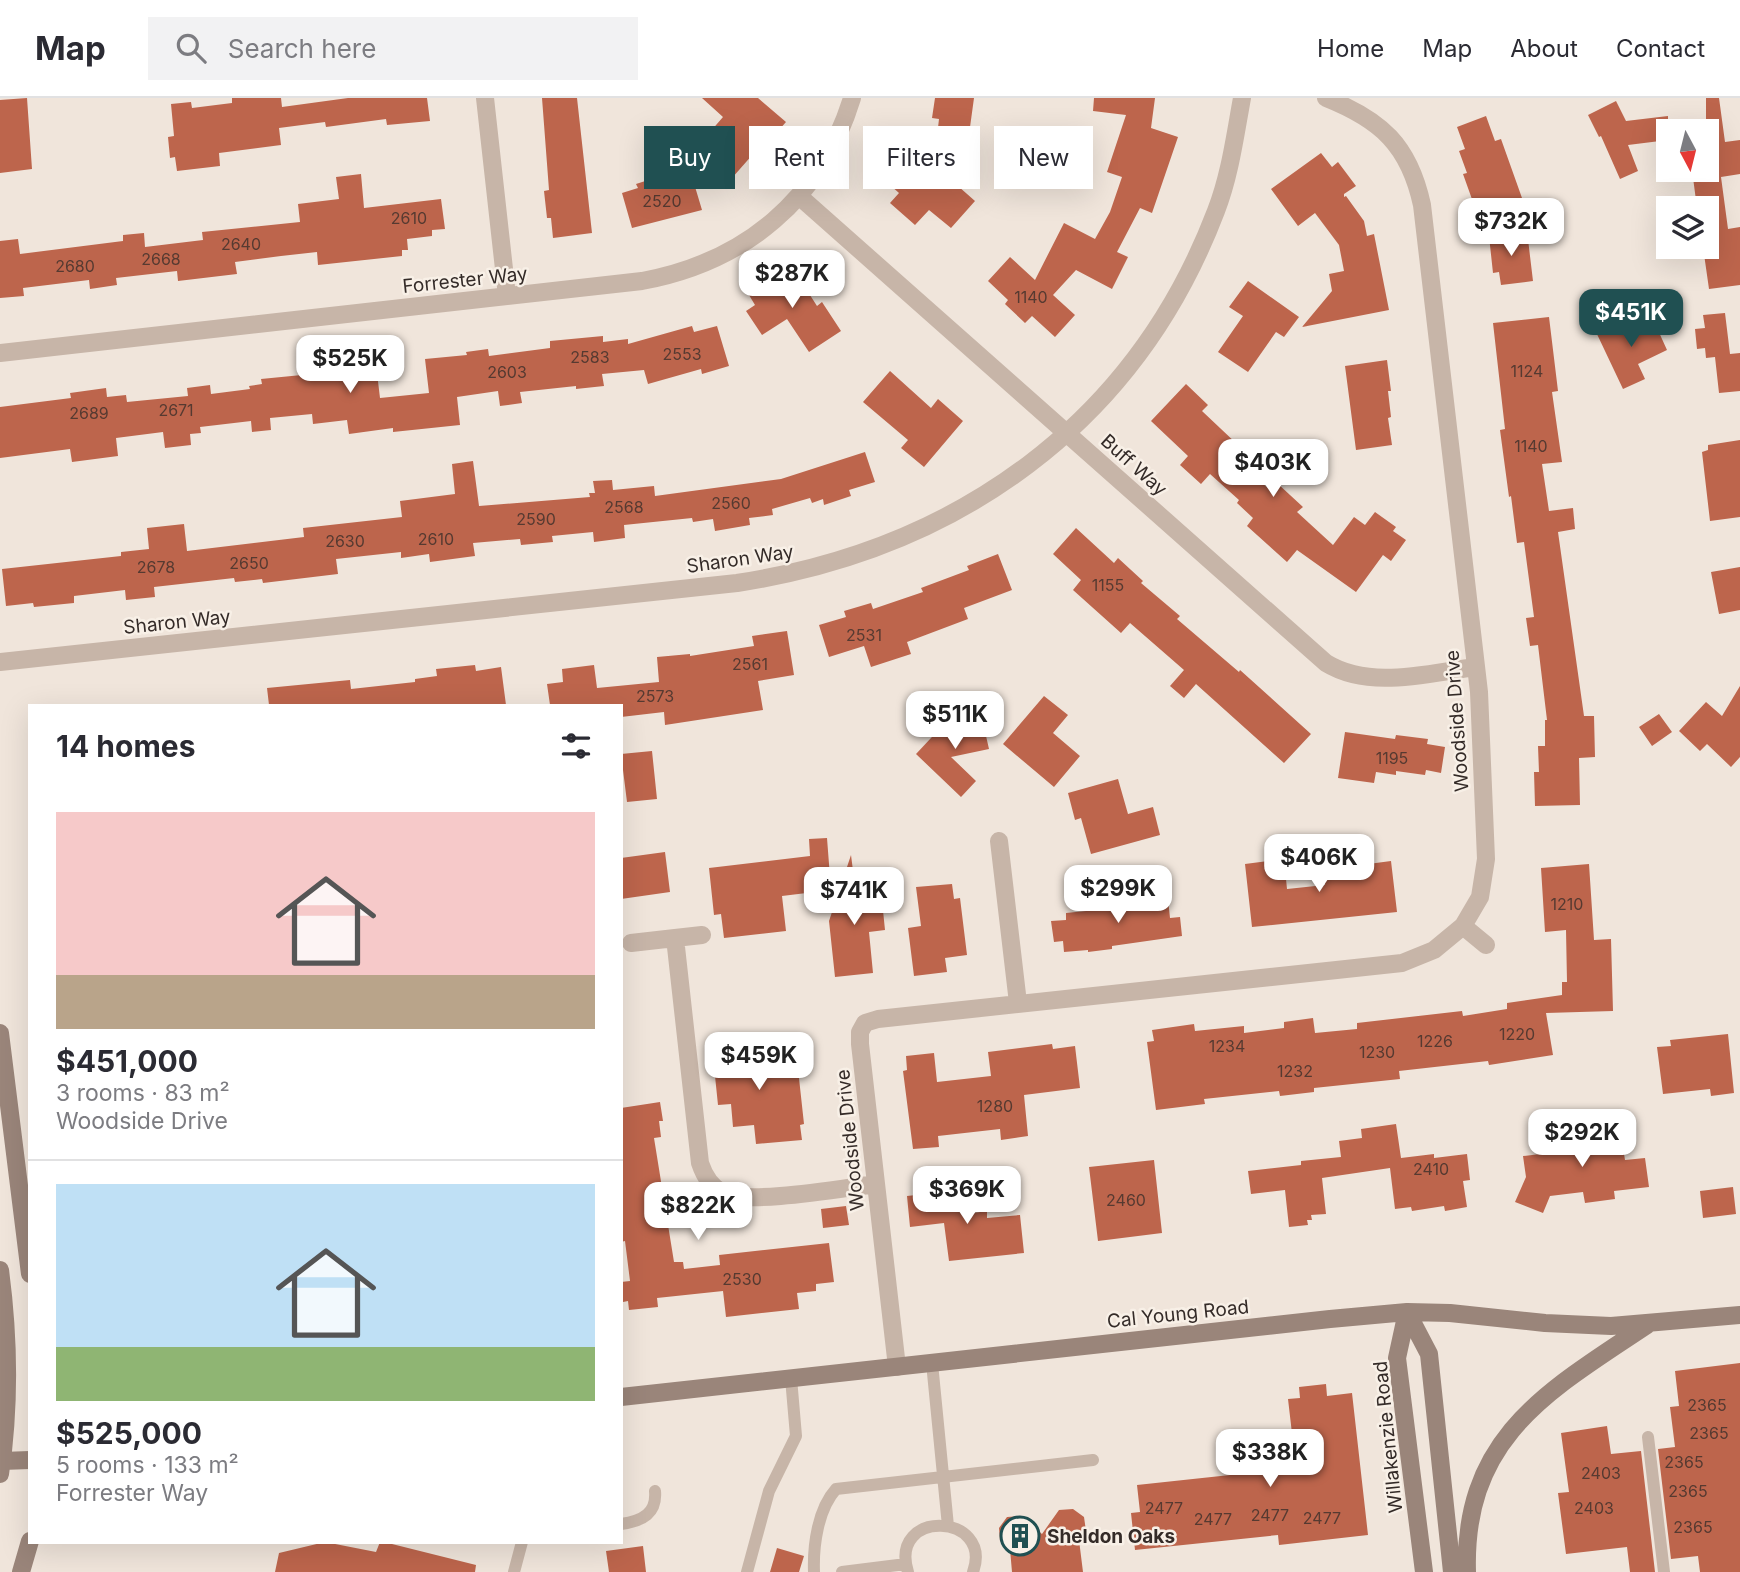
<!DOCTYPE html>
<meta charset="utf-8">
<style>
:root{--surface:#fff;--page:#f2f2f3;--text:#2b2b33;--muted:#7c7c81;--line:#e1e1e2;--accent:#205052}
body{margin:0;font-family:Inter,sans-serif;background:var(--page);color:var(--text);height:100vh;display:flex;flex-direction:column;font-size:26px;white-space:nowrap}
*{box-sizing:border-box;margin:0}
p{font-size:23px;color:var(--muted)}
.icon{flex:none;width:38px;height:38px;fill:none;stroke:currentColor;stroke-width:2;stroke-linecap:round;stroke-linejoin:round}
.map{position:relative;flex:1;overflow:hidden}
.panel{position:absolute;left:28px;top:606px;width:595px;height:840px;display:flex;flex-direction:column;background:var(--surface);border-radius:0px;box-shadow:0 7px 28px #0002}
.panel>*{flex:none}
.banner{position:absolute;left:644px;top:28px;width:665px;height:63px;display:flex;gap:14px}
.needle{width:46px;rotate:173deg}
.controls{position:absolute;left:1656px;top:21px;display:grid;gap:14px}
.controls a{display:grid;place-items:center;width:63px;height:63px;border-radius:0px;background:var(--surface);box-shadow:0 7px 28px #0002;font-size:35px}
.price{position:absolute;translate:-50% -60px;padding:0 16px;border-radius:14px;background:#fff;color:#222;font-size:23px;line-height:46px;filter:drop-shadow(0 2px 4px #0008)}
.price::after{content:'';position:absolute;left:50%;top:42px;width:21px;height:16px;margin-left:-10px;background:inherit;clip-path:polygon(0 0,100% 0,50% 100%)}
.price.on{background:var(--accent);color:#fff}
ul{padding:0;list-style:none}
li{display:grid;align-content:center;gap:14px;height:371px;padding:0 28px}
li+li{border-top:2px solid var(--line)}
li span{display:grid;place-items:center;height:217px;border-radius:0px;color:#555}
li>.icon{margin-inline-start:auto}
span .icon{width:126px;height:126px;fill:#fffc;stroke-width:1}
li b{font-size:30px}
h2{display:flex;justify-content:space-between;align-items:center;height:84px;padding:0 28px;font-size:30px}
.chip{padding:0 24px;border-radius:0px;background:var(--surface);box-shadow:0 7px 28px #0002;font-size:24px;line-height:63px}
.chip.on{background:var(--accent);color:#fff}
header{display:flex;align-items:center;gap:42px;box-sizing:border-box;height:98px;padding:0 35px;background:var(--surface);border-bottom:2px solid var(--line)}
header strong{font-size:33px}
nav{display:flex;gap:38px;margin-inline-start:auto;font-size:24px}
.search{width:490px;height:63px;background:var(--page);display:flex;align-items:center;gap:18px;box-sizing:border-box;padding:0 24px;border-radius:0px;color:var(--muted);font-size:26px}
.map>svg:first-child{display:block}
</style>
<header>
<strong>Map</strong>
<div class="search"><svg class="icon" aria-label="search" viewBox="0 0 24 24"><circle cx="10" cy="10" r="6"/><path d="M15 15l6 6"/></svg>Search here</div>
<nav><a>Home</a><a>Map</a><a>About</a><a>Contact</a></nav>
</header>
<div class="map">
<svg width="1740" height="1474" viewBox="0 0 1740 1474">
<rect width="100%" height="100%" fill="#f0e5db"/>
<!-- building -->
<path fill="#bd654c" d="M27 0 32 71 0 75V2Z
M232 0H281L282 9 348 0H427L430 23 387 27 386 21 326 29 325 24 279 30 281 47 219 55 220 68 177 73 175 59 170 60 168 39 174 38 171 6 191 4 192 10 232 5Z
M542 0H577L592 135 553 140 551 120H547L544 93 549 92Z
M702 0H758L786 24 757 57 754 55 732 80 697 49 723 19Z
M935 0H974L967 51 936 47 939 21 932 20Z
M1094 0H1155L1151 30 1178 39 1152 115 1140 110 1117 154 1128 159 1112 191 1076 172 1053 197 1075 217 1055 239 1032 218 1025 225 1005 206 1008 202 988 183 1010 159 1035 182 1064 125 1095 141 1110 114 1122 79 1107 74 1126 17 1093 13Z
M1706 0H1719L1725 44 1740 42V76L1721 79 1728 131 1740 129V187L1709 191 1703 149H1706V110H1697L1692 72H1706Z
M1616 3 1626 23 1668 18V42L1628 47 1638 73 1620 81 1601 38 1599 39 1588 17Z
M1486 18 1495 43 1501 41 1522 100 1525 122 1481 141 1478 118 1463 76 1467 75 1459 53 1465 51 1457 29Z
M903 54 931 78 933 66 975 103 951 130 929 112 915 127 890 105 899 95 881 79Z
M1321 55 1332 69 1338 64 1356 88 1344 96V99L1346 98 1364 123 1367 138 1374 136 1389 212 1302 229 1332 193 1329 176 1344 173 1339 147 1315 115 1298 128 1271 91Z
M361 76 364 110 441 101 445 131 432 132V138L407 141 408 152H402V158L318 167 317 154 281 158 235 164 237 176 178 183 177 173 116 180 117 187 90 191 89 182 23 190 24 198 0 200V143L18 141 20 156 123 143V137L144 135 145 149 203 142 202 134 300 124 298 106 339 101 336 79Z
M667 76 671 89 693 82 702 112 632 130 622 95 638 90 636 86Z
M1527 133 1533 183 1501 187 1499 174 1493 175 1489 138Z
M792 169 817 208 822 204 841 233 809 254 787 221 762 237 746 213 755 207 749 197Z
M1248 183 1299 219 1284 239 1276 234 1248 274 1218 254 1243 218 1229 209Z
M1725 215 1730 256 1740 255V293L1719 295 1715 259 1706 260 1705 250 1697 251 1695 231 1705 230 1703 217Z
M1549 219 1558 293 1552 294 1562 364 1542 366 1549 413 1573 410 1575 431 1558 434 1584 618H1594L1595 659 1579 660 1580 707 1535 708 1534 674H1539L1538 648H1545V622H1547L1538 547 1530 548 1526 520 1534 519 1524 444 1517 445 1511 398 1509 399 1500 332 1505 331 1493 225Z
M1652 219 1667 252 1638 266 1645 281 1623 291 1596 234 1619 223 1623 232Z
M692 228 694 234 717 228 729 268 702 276 701 271 648 286 644 272 602 276 604 288 576 291V288L520 294 522 305 500 308 498 293 457 299 460 327 393 334V330L349 336 347 322 313 326 312 316 270 320 271 332 252 334 251 323 200 329 201 335 190 336 191 347 165 350 163 334 116 340 118 358 72 364 70 351 0 360V309L71 300 70 295 106 290 107 299 126 297 127 304 188 298 187 290 210 287 211 296 250 291 249 288 262 286 261 281 312 276 311 271 343 267 345 279 377 275 380 300 429 295 425 261 467 257 466 254 488 251 489 258 550 250V243L603 238V244L628 241V246Z
M1387 262 1391 293H1388L1391 319 1388 320 1392 347 1356 352 1345 268Z
M890 273 931 310 938 301 963 323 924 369 901 350 908 342 863 304Z
M1186 286 1208 307 1202 313 1238 347 1230 356 1271 393 1277 385 1303 409 1297 414 1333 447 1354 419 1365 427 1375 414 1396 429 1393 433 1406 442 1391 463 1383 457 1356 494 1297 452 1287 464 1247 428 1253 420 1237 405 1239 402 1210 376 1201 386 1180 367 1188 358 1151 323Z
M1740 342V419L1710 423 1702 354 1708 352V347Z
M865 354 875 384 849 392 851 398 824 407 823 401 812 405 810 400 772 411 773 417 749 420 750 427 715 433 713 421 693 424 692 420 624 427 625 440 594 444 593 434 552 438 553 444 521 447 520 441 473 445 475 458 430 464 429 456 401 460V454L336 461 338 476 263 485 262 481 235 484 234 480 154 489 155 499 126 502 125 492 74 498V505L34 509 33 505 6 508 2 471 121 458V454L149 451 147 430 184 426 187 453 304 439 303 430 402 419 400 403 455 396 452 366 473 363 479 408 590 399 589 395H595L593 383 612 382 613 392 654 388 655 398 781 381Z
M1076 430 1114 465 1118 460 1143 483 1141 485 1180 518 1177 521 1239 574 1240 572 1311 636 1284 665 1196 586 1184 600 1170 588 1184 572 1130 525 1121 535 1073 492 1081 482 1053 456Z
M998 456 1012 492 964 510 968 521 907 544 911 556 871 569 864 548 829 559 819 527 846 519 844 513 871 505 873 511 923 494 921 490 969 472 967 468Z
M1740 469V512L1719 516 1711 474Z
M787 533 794 577 758 583 763 612 665 627 664 614 621 619V607H550L547 586 563 584 562 571 594 567 597 590 659 584 657 559 690 556V558L754 548 752 538Z
M475 567 476 573 501 569 506 607H269L267 590 350 582 351 591 415 584V581L437 578 436 571Z
M1740 588V659L1731 669 1707 646 1700 653 1679 633 1706 604 1722 618Z
M1044 598 1068 617 1053 635 1080 658 1054 689 1003 646Z
M981 616 989 651 951 659 976 683 961 699 916 656 946 624Z
M1659 616 1672 634 1652 648 1639 629Z
M1345 634 1395 641 1396 637 1428 641 1427 646 1445 649 1441 675 1426 672 1425 677 1396 673V677L1376 674 1374 685 1338 680Z
M652 653 657 701 627 704 621 656Z
M1118 681 1128 716 1153 709 1160 737 1091 756 1081 720 1075 722 1068 695Z
M827 740 831 792 782 798 786 833 724 840 721 816 714 817 709 770 810 758 809 741Z
M665 754 670 794 621 801V760Z
M851 757 856 796 881 793 885 832 869 834 873 875 835 879 829 823Z
M1284 761 1287 791 1325 787 1323 772 1391 763 1397 814 1252 829 1245 766Z
M1589 766 1594 842 1611 841 1613 913 1546 915 1553 957 1489 967 1488 963 1399 973 1400 981 1314 990V994L1280 998 1279 993 1204 1001 1205 1006 1156 1012 1147 944 1154 943 1152 932 1194 926 1195 933 1244 928V935L1284 930V924L1313 920 1315 935 1357 931V925L1462 913 1463 918 1507 911V905L1562 897V884H1567L1566 832 1545 834 1541 770Z
M952 786 954 801 960 800 967 857 945 860 947 874 914 878 908 830 921 828 916 789Z
M1158 792 1159 802 1168 801 1170 820 1180 819 1182 838 1112 848V851L1088 854V852L1064 854 1063 843 1054 844 1051 823 1066 822V815L1116 810V804L1129 802 1128 796Z
M1728 936 1734 995 1711 998 1710 991 1663 996 1657 949 1671 948 1670 942Z
M761 943 764 968 792 965 798 971 804 1026 800 1027 802 1042 756 1046 754 1027 733 1029 731 1006 718 1007 712 949Z
M1052 946 1053 951 1075 948 1080 990 1024 997 1028 1038 1001 1042 1000 1031 938 1038 939 1049 913 1051 903 973 907 972 906 958 934 955 937 984 991 978 988 954Z
M660 1004 663 1023H659L661 1039 654 1040 674 1164H683L684 1171 720 1167 719 1157 829 1145 834 1184 816 1186V1193L797 1195 799 1211 726 1219 723 1193 657 1200 658 1209 629 1212 628 1203 623 1204 621 1192V1184L630 1183 625 1143 621 1144V1010Z
M1619 1025 1625 1062 1645 1060 1649 1089 1614 1093 1615 1101 1585 1105 1583 1094 1550 1098 1543 1115 1515 1104 1526 1079 1523 1058 1565 1053 1562 1033Z
M1396 1026 1401 1060 1434 1056V1060L1467 1056 1470 1082 1463 1083 1467 1109 1445 1113 1444 1108 1412 1113 1411 1109 1395 1111 1390 1070 1322 1080 1326 1116 1311 1117 1312 1122H1307L1308 1127 1289 1129 1285 1092 1251 1096 1248 1073 1301 1067V1063L1341 1059 1339 1043 1362 1040 1361 1031Z
M1154 1062 1162 1135 1098 1143 1089 1069Z
M1733 1089 1736 1116 1703 1120 1700 1093Z
M970 1091 973 1115 987 1113V1120L1020 1117 1024 1155 949 1163 944 1125 910 1129 907 1098Z
M846 1108 849 1127 823 1130 821 1111Z
M1740 1265V1474H1700L1698 1458 1671 1461 1658 1351 1675 1349 1670 1309 1679 1308 1675 1273Z
M1326 1286 1327 1298 1352 1295 1368 1437 1279 1447 1278 1437 1135 1452 1131 1415 1140 1414 1137 1387 1296 1370 1288 1301 1300 1300 1299 1289Z
M1607 1328 1611 1356 1641 1353 1655 1474H1630L1627 1449 1566 1456 1558 1395 1569 1394 1561 1335Z
M1073 1411 1084 1419 1086 1433 1079 1442 1083 1474H1012L1010 1451 1000 1443 999 1430 1007 1419 1021 1418 1042 1436 1059 1412Z
M325 1444 376 1454 380 1444H384L476 1467 475 1474H275L279 1455Z
M643 1448 646 1474H609L606 1453Z
M777 1450 804 1458 799 1474H770Z"/>
<g fill="none" stroke-linecap="round" stroke-linejoin="round">
<!-- lane -->
<path stroke="#c7b5a8" stroke-width="12" d="M932 1265 948 1428
M1648 1339 1664 1474
M621 1426C643 1423 657 1415 655 1393
M514 1474 522 1444
M747 1474 769 1393 796 1338 791 1280
M814 1474C813 1447 818 1411 836 1391L1093 1362
M842 1474 906 1466
M908 1474C888 1410 994 1415 973 1474"/>
<!-- street -->
<path stroke="#c7b5a8" stroke-width="18" d="M485 0 507 198
M800 99 1326 565C1370 592 1428 575 1476 569
M0 255 642 183C745 164 821 101 852 0
M0 564 737 485C958 451 1135 326 1216 113 1230 77 1235 38 1242 0
M999 743 1018 905
M1463 828 1486 847
M675 840 702 837
M631 845 675 840 700 1065C704 1077 711 1089 723 1095 749 1107 843 1090 876 1086
M897 1269 860 946V934L865 925 878 921 1402 865 1434 852 1463 828 1480 799 1486 761 1479 594 1422 107C1409 47 1381 22 1326 0"/>
<!-- secondary -->
<path stroke="#9a857a" stroke-width="18" d="M0 935 30 1176
M0 1172C9 1240 10 1308 0 1376
M1407 1214 1429 1256 1452 1474
M1407 1214 1397 1260 1424 1474
M621 1299 1330 1221 1407 1214 1450 1215 1545 1225 1611 1228 1740 1217
M2 1363 30 1362
M21 1474 30 1443
M1467 1474C1463 1339 1548 1293 1647 1227"/>
</g>
<!-- icons -->
<defs>
<symbol id="building-ring" viewBox="-11 -11 22 22"><circle r="9.5" fill="#f8f0e7" stroke="#205052" stroke-width="1.5"/><path d="M-4-6H4V6H1V3H-1V6H-4ZM-2.5-4.3h1.7v1.8h-1.7ZM.8-4.3h1.7v1.8H.8ZM-2.5-1h1.7V.8h-1.7ZM.8-1h1.7V.8H.8Z" fill="#205052"/></symbol>
</defs>
<g fill-rule="evenodd">
<use href="#building-ring" x="998" y="1416" width="44" height="44"/>
</g>
<g text-anchor="middle" dominant-baseline="central" stroke-width="5" stroke-linejoin="round" paint-order="stroke">
<!-- number labels -->
<g font-size="16" fill="#563a31">
<text x="662" y="103">2520</text>
<text x="409" y="120">2610</text>
<text x="241" y="146">2640</text>
<text x="161" y="161">2668</text>
<text x="75" y="168">2680</text>
<text x="1031" y="199">1140</text>
<text x="682" y="256">2553</text>
<text x="590" y="259">2583</text>
<text x="1527" y="273">1124</text>
<text x="507" y="274">2603</text>
<text x="176" y="312">2671</text>
<text x="89" y="315">2689</text>
<text x="1531" y="348">1140</text>
<text x="731" y="405">2560</text>
<text x="624" y="409">2568</text>
<text x="536" y="421">2590</text>
<text x="436" y="441">2610</text>
<text x="345" y="443">2630</text>
<text x="249" y="465">2650</text>
<text x="156" y="469">2678</text>
<text x="1108" y="487">1155</text>
<text x="864" y="537">2531</text>
<text x="750" y="566">2561</text>
<text x="655" y="598">2573</text>
<text x="1392" y="660">1195</text>
<text x="1567" y="806">1210</text>
<text x="1517" y="936">1220</text>
<text x="1435" y="943">1226</text>
<text x="1227" y="948">1234</text>
<text x="1377" y="954">1230</text>
<text x="1295" y="973">1232</text>
<text x="995" y="1008">1280</text>
<text x="1431" y="1071">2410</text>
<text x="1126" y="1102">2460</text>
<text x="742" y="1181">2530</text>
<text x="1707" y="1307">2365</text>
<text x="1709" y="1335">2365</text>
<text x="1684" y="1364">2365</text>
<text x="1601" y="1375">2403</text>
<text x="1688" y="1393">2365</text>
<text x="1164" y="1410">2477</text>
<text x="1594" y="1410">2403</text>
<text x="1270" y="1417">2477</text>
<text x="1322" y="1420">2477</text>
<text x="1213" y="1421">2477</text>
<text x="1693" y="1429">2365</text>
</g>
<!-- street labels -->
<g font-size="19" fill="#342b28" stroke="#f8f0e7">
<text transform="translate(465 182) rotate(-6)">Forrester Way</text>
<text transform="translate(1134 367) rotate(42)">Buff Way</text>
<text transform="translate(740 461) rotate(-8)">Sharon Way</text>
<text transform="translate(177 524) rotate(-6)">Sharon Way</text>
<text transform="translate(1457 623) rotate(-94)">Woodside Drive</text>
<text transform="translate(850 1042) rotate(-96)">Woodside Drive</text>
<text transform="translate(1178 1216) rotate(-6)">Cal Young Road</text>
<text transform="translate(1388 1339) rotate(-96)">Willakenzie Road</text>
</g>
<!-- poi labels -->
<g font-size="19" font-weight="bold" fill="#342b28" stroke="#f8f0e7" text-anchor="start">
<text x="1047" y="1438">Sheldon Oaks</text>
</g>
</g>
</svg>
<div class="controls">
<a><svg class="needle" viewBox="-14 -14 28 28"><path d="M0-13l5 13h-10z" fill="#e53935"/><path d="M0 13l5-13h-10z" fill="#7c7c81"/></svg></a>
<a><svg class="icon" aria-label="layers" viewBox="0 0 24 24"><path d="M12 4l9 5-9 5-9-5zM3 14l9 5 9-5"/></svg></a>
</div>
<b class="price" style="left:1511px;top:160px">$732K</b>
<b class="price" style="left:792px;top:212px">$287K</b>
<b class="price on" style="left:1631px;top:251px">$451K</b>
<b class="price" style="left:350px;top:297px">$525K</b>
<b class="price" style="left:1273px;top:401px">$403K</b>
<b class="price" style="left:955px;top:653px">$511K</b>
<b class="price" style="left:1319px;top:796px">$406K</b>
<b class="price" style="left:1118px;top:827px">$299K</b>
<b class="price" style="left:854px;top:829px">$741K</b>
<b class="price" style="left:759px;top:994px">$459K</b>
<b class="price" style="left:1582px;top:1071px">$292K</b>
<b class="price" style="left:967px;top:1128px">$369K</b>
<b class="price" style="left:698px;top:1144px">$822K</b>
<b class="price" style="left:1270px;top:1391px">$338K</b>
<div class="banner">
<a class="chip on">Buy</a>
<a class="chip">Rent</a>
<a class="chip">Filters</a>
<a class="chip">New</a>
</div>
<section class="panel">
<h2>14 homes<svg class="icon" aria-label="filters" viewBox="0 0 24 24"><path d="M4 7h16M4 17h16"/><circle cx="9" cy="7" r="2"/><circle cx="15" cy="17" r="2"/></svg></h2>
<ul>
<li><span style="background:linear-gradient(#f6c9c9 75%,#b9a48a 0)"><svg class="icon" aria-label="home" viewBox="0 0 24 24"><path d="M3 11l9-7 9 7M6 9v11h12V9"/></svg></span><div><b>$451,000</b><p>3 rooms · 83 m²</p><p>Woodside Drive</p></div></li>
<li><span style="background:linear-gradient(#bfe0f5 75%,#8fb573 0)"><svg class="icon" aria-label="home" viewBox="0 0 24 24"><path d="M3 11l9-7 9 7M6 9v11h12V9"/></svg></span><div><b>$525,000</b><p>5 rooms · 133 m²</p><p>Forrester Way</p></div></li>
</ul>
</section>
</div>
